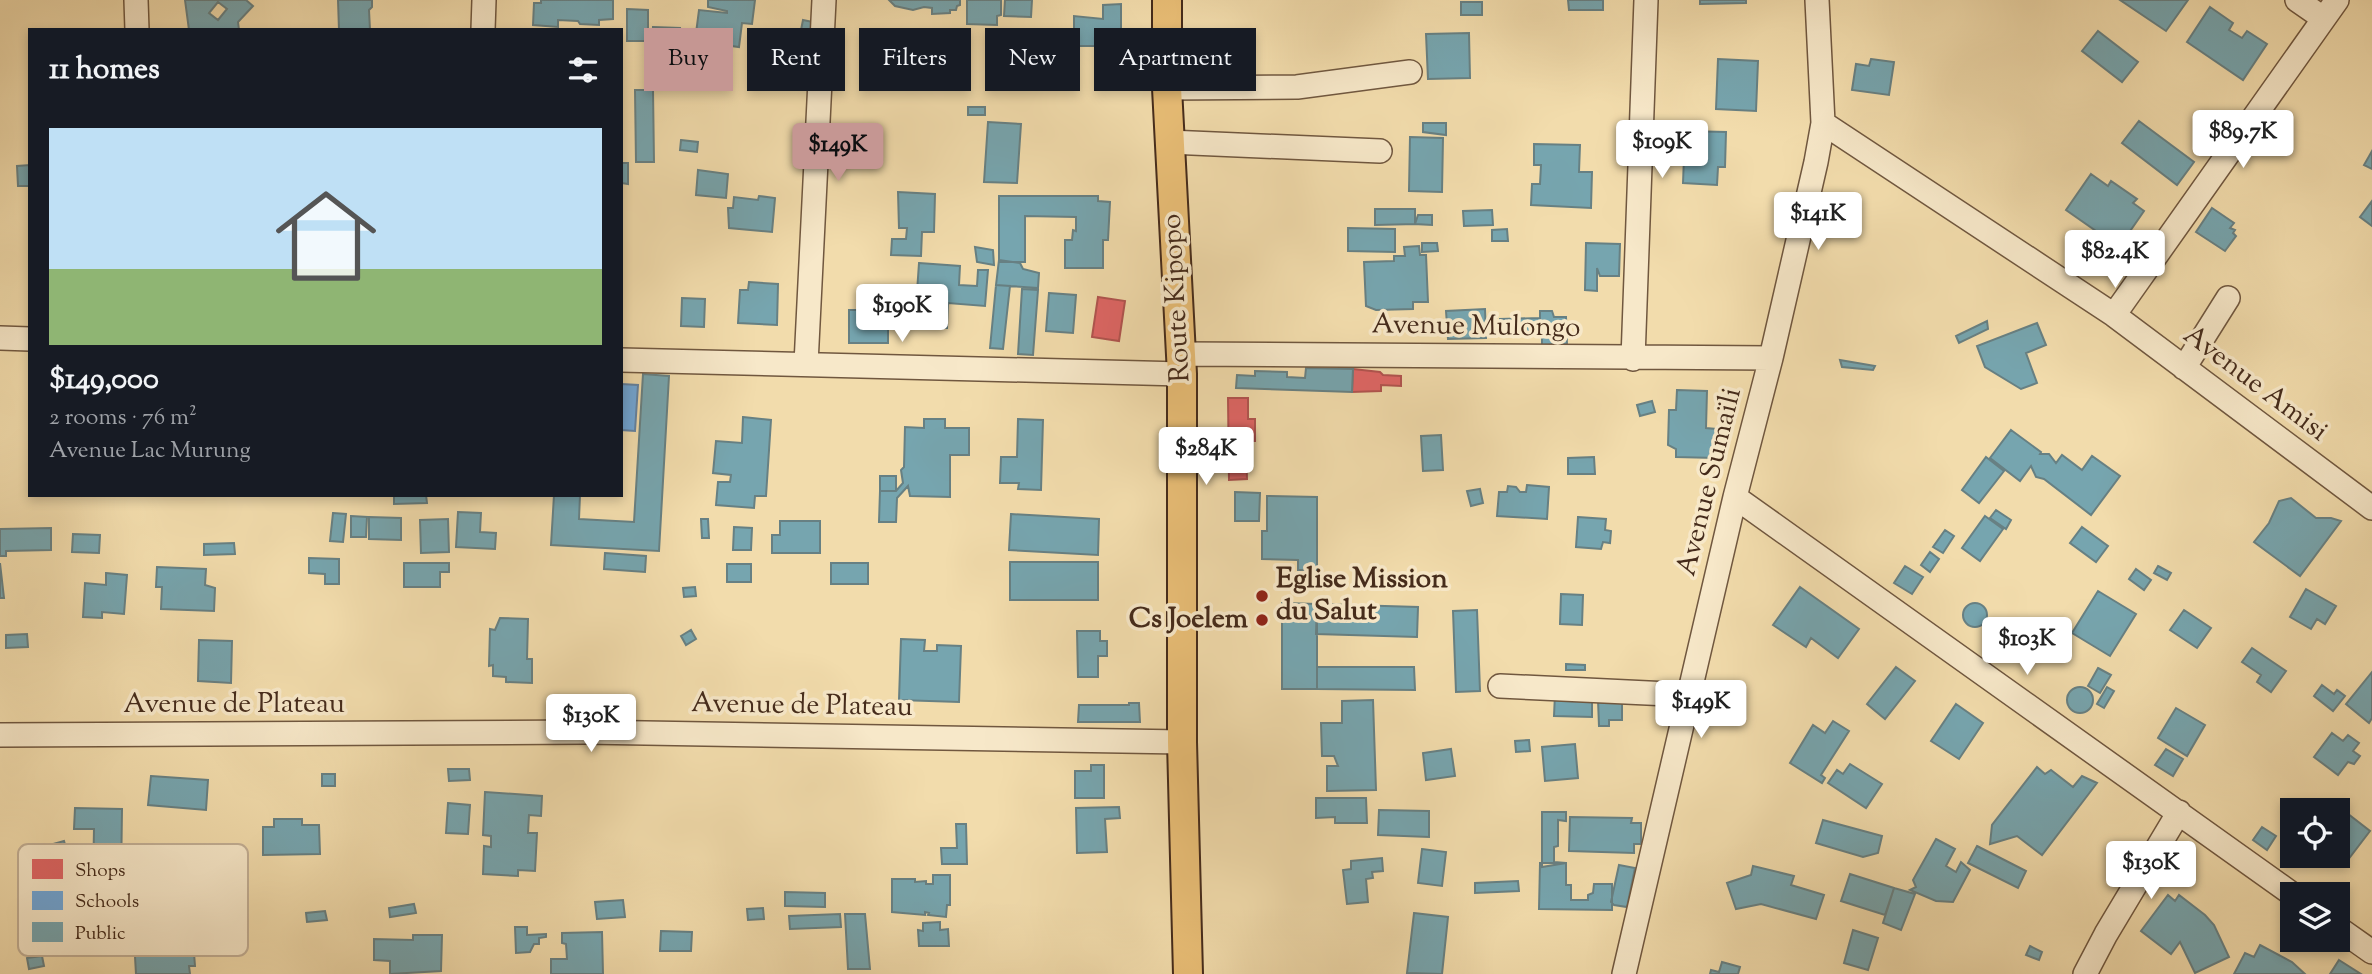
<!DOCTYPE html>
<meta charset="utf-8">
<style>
:root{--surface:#171b24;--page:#242831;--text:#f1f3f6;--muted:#9ea1a6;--line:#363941;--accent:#c59692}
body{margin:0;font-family:"Sorts Mill Goudy",serif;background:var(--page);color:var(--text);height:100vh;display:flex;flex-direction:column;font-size:26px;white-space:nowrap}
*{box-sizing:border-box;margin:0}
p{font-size:23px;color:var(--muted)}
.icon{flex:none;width:38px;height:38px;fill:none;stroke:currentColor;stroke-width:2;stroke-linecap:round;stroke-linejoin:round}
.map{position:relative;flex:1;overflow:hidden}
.panel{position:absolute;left:28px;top:28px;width:595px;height:469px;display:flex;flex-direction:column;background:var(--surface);border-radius:0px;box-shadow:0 4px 10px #0003}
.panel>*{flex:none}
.hud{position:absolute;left:644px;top:28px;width:665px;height:63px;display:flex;gap:14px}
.buttons{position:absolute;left:2280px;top:798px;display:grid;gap:14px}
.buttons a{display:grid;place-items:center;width:70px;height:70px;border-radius:0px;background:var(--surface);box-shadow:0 4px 10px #0003;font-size:35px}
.price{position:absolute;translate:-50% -60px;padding:0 16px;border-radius:7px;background:#fff;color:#222;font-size:23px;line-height:46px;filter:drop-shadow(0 2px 4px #0008)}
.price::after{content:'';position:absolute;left:50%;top:42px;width:21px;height:16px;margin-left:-10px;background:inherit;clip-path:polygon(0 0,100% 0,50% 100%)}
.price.selected{background:var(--accent);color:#111}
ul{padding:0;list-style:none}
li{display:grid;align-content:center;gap:14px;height:371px;padding:0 21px}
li+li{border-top:2px solid var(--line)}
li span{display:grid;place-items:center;height:217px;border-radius:0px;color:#555}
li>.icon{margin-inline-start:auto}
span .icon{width:126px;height:126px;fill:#fffc;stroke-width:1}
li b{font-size:30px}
h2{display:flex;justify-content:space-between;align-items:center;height:84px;padding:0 21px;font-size:30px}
.pill{padding:0 24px;border-radius:0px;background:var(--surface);box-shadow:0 4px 10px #0003;font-size:24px;line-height:63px}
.pill.selected{background:var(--accent);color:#111}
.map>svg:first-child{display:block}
</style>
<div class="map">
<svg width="2372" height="974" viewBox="0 0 2372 974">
<rect width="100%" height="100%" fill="#f2dcac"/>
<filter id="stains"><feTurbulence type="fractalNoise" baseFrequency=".00286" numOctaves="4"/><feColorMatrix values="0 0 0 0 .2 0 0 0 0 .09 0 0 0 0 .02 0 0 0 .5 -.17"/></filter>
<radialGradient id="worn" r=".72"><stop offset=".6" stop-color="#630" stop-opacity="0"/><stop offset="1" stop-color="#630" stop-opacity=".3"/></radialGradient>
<!-- shops -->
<path fill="#e06666" stroke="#b25450" stroke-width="2" d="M1098 297 1125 301 1119 341 1092 337Z
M1353 369 1380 372 1383 375 1401 376V386L1381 385V391L1352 392Z
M1228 398H1248V419H1255V441H1246L1247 479 1229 480Z"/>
<!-- schools -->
<path fill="#6fa8dc" stroke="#6282a2" stroke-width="2" d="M621 384 638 385 635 431 621 430Z"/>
<!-- public -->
<path fill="#76a5af" stroke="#678083" stroke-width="2" fill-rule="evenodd" d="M185 0H246L253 6 238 22 239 30H189ZM218 2 227 9 218 20 209 13Z
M338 0H372V7L369 10 370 30H339Z
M541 0H613V19L599 20V25L580 24 578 21 558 20V27L533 25 534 3H541Z
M708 0H755L752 24 742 23 739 47 695 41 699 10 727 13V11L708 7Z
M889 0H960V5L957 6 956 10H950V13L932 14V8L924 7 913 10 895 6Z
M967 0H1001V15L997 16V25L967 24Z
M1005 0H1032L1031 17 1004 16Z
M1568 0H1603V10H1569Z
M1700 0H1746V3L1700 4Z
M2120 0H2188L2166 31Z
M1461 2H1482V15H1461Z
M1121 4V57H1095V46H1074V16L1103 19V5Z
M2210 7 2233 23 2229 30 2242 38 2247 31 2267 44 2243 80 2187 42Z
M627 9 648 10V41H627Z
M803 20 813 22 808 47 798 45Z
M653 27 680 28 679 55 652 54Z
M2098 31 2138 62 2122 82 2082 51Z
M1469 33 1470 78 1428 79 1426 34Z
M897 35H910L912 40 926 39V45H933V39L951 38V41H962V53H965L966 61 961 64 962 70 936 71 932 62 922 65 921 73 886 71 887 50 891 51 892 37 898 38Z
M1718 59 1758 61 1756 111 1716 109Z
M1871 59 1894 62 1889 95 1852 90 1856 64 1869 66Z
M635 90H653L654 162H636Z
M968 107H985V115H968Z
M2139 121 2194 162 2177 185 2122 143Z
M988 122 1021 124 1017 183 984 182Z
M1423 123H1446V135L1423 132Z
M1685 131 1726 132 1725 167H1718L1717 185 1683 183Z
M1410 137 1443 138 1442 192 1409 191Z
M681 140 698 142 697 152 680 150Z
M1534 144 1580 145 1579 172H1592L1591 208 1531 205 1532 184H1540L1541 165H1534Z
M2372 151V169L2364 165Z
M621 163H628V184L621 183Z
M30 165V186H18L17 166Z
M698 170 728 174 726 198 696 195Z
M2091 174 2108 186 2111 181 2137 199 2133 203 2144 211 2119 247 2066 210Z
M898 192 935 194 934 232H922L921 256 891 255 892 239H906L907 228H899Z
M759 196 775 198 772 232 729 228 728 208H733L734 197 758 200Z
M999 196H1098V201L1110 202 1108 240H1103V268H1065V240H1072L1073 230 1076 231V217L1025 216V262H999Z
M2372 201V226L2360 217Z
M2212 208 2234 223 2230 228 2235 230 2233 233 2236 236 2225 251 2196 232Z
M1375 209H1415V224L1375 225Z
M1492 210 1493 225 1464 226 1463 211Z
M1418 215H1432V225L1415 224Z
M1348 228 1395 229V252L1348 251Z
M1507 229 1508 241H1492V230Z
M1422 243H1437L1438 251 1422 252Z
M1586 243 1620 244 1619 276H1600L1597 268V291L1585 290Z
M1419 246 1420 255H1426L1428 302H1413V309L1376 310 1366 306 1364 262 1394 261V256H1405L1404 247Z
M975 247 993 250 994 265 977 262Z
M999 260 1020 263 1023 269 1039 273 1038 288 996 285Z
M919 263 960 266 959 285 977 286 978 270H988L985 306 948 303 947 328 927 327 928 302 943 303V294L917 292Z
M749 282 778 284 777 325 738 323 740 290H748Z
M996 285 1010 286 1003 349 990 348Z
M1022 289 1038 290 1033 355 1018 354Z
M1049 293 1076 295 1073 333 1046 331Z
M682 298 705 299 704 327 681 326Z
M896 302 912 303 911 315 895 314Z
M1485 309 1486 338 1448 339 1446 311Z
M849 310H888V343H849Z
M1540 311H1552L1554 317H1566L1567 344 1542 345V334L1500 335V319L1540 318Z
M1987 321 1988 329 1959 343 1956 336Z
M2037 323 2046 345 2026 353 2037 383 2021 389 1985 367 1977 346Z
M1840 360 1875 366 1873 370 1842 367Z
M1306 368 1353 369 1352 392 1236 388 1237 375 1255 376V371L1287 372V377L1305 378Z
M643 374 669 376 659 551 551 545 554 495H580L579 519 634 522Z
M1677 390 1707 391 1706 428 1716 429V458L1676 457V449L1668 445 1669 410H1676Z
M1652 401 1655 412 1640 416 1637 405Z
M743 417 771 420 766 496H755L754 508 716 505 718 482H730L731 475 713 473 716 441 742 443Z
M924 419H945V428H969V455H950V497L910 496 908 486 897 498 896 522H879L880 491H896L903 483 901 470 904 467 905 427 924 428Z
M1018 419 1043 420 1041 490 1018 489 1019 483H1000L1001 457H1017Z
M2011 430 2041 452 2040 454H2049L2056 463 2062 455 2082 470 2092 456 2120 476 2091 515 2044 479 2036 477 2031 466 2020 481 1990 458Z
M1441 435 1443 470 1423 471 1421 436Z
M1594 457 1595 474H1568V458Z
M1986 457 2004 471 1979 503 1962 490Z
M880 476H896V491H880Z
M1527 485 1549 487 1547 519 1497 516 1499 492H1507L1508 486 1516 487 1520 492H1526Z
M1480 489 1483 503 1471 506 1467 491Z
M1235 492 1260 493 1259 521H1235Z
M394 495H426L427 503 394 504Z
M1267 496 1317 497V570H1298V560L1262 559V531H1267Z
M2291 498 2316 518H2331L2341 521 2300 576 2254 542 2269 523 2279 501Z
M1996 510 2011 520 2006 529 1990 518Z
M458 512 481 513 480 532 496 533 495 549 456 547Z
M333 513 346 514 343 542 330 541Z
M1011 514 1099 519 1098 555 1009 550Z
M351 516 367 517 366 537H351Z
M1985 516 2003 529 1980 561 1962 548Z
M369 517 401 518V540L369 539Z
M1578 517 1606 519 1605 530 1611 531 1610 543 1603 542 1601 549 1576 547Z
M448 519 449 552 421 553 420 520Z
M701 519H708L709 538H702Z
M780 521H820V553H772V535H780Z
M734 527 752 528 751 550H733Z
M2082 527 2108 546 2096 562 2070 543Z
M51 528V550L6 551V556H0V529Z
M1945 530 1954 536 1943 553 1933 547Z
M73 534 100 535 99 553 72 552Z
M234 543 235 554 204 555V544Z
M1930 552 1939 559 1930 572 1921 565Z
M605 553 646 556 645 572 604 569Z
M309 558 339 559V584H325V574L309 573Z
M1010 562H1098V600H1010Z
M0 563 4 598H0Z
M404 563H449V572H440V587H404Z
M831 563H868V584H831Z
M727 564H751V582H727Z
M1905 566 1923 577 1912 594 1894 583Z
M2158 566 2171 573 2167 580 2154 573Z
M157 567 206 569 205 585 215 588 214 611 161 609 162 587H156Z
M2136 569 2151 580 2144 590 2129 579Z
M106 573 127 575 124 614 102 612V618L83 617 85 583 106 585Z
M695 587 696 596 684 597 683 588Z
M1800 587 1859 629 1838 658 1811 638 1806 647 1773 625Z
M2306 589 2336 606 2325 624 2317 619 2311 629 2290 617Z
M2098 591 2136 614 2110 656 2072 633Z
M1561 594 1583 595 1582 625 1560 624Z
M1963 615a12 12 0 1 1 24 0a12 12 0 1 1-24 0Z
M1282 603 1317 604V689H1282Z
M1317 604 1418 607 1417 637 1316 634Z
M1477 610 1480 691 1456 692 1453 611Z
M2184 610 2211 628 2197 648 2170 630Z
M500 618 528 619 527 659H532V683L506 682V677L493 676V665L489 666 490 629 495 630Z
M691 630 696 639 686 645 681 636Z
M1077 631H1100V641H1107V656H1098V677H1078Z
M27 634 28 647 6 648V635Z
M901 639 925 640 924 651H937V645L961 646 959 702 899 700Z
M199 640 232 641 231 683 198 681Z
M2252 648 2286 671 2271 692 2257 682 2261 675 2242 662Z
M1566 664 1585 665V670H1566Z
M1317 667H1414L1415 690 1317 689Z
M1896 667 1915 681 1885 719 1867 704Z
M2098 668 2111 675 2100 693 2088 686Z
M2372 672V718L2369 723 2346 704Z
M2322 685 2334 694 2337 690 2345 696 2333 711 2314 696Z
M2067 700a13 13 0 1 1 26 0a13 13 0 1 1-26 0Z
M2107 687 2114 691 2104 708 2097 704Z
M1555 694 1592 695V717L1554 716Z
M1622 699V720H1609V726H1599L1598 700Z
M1373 700 1376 790 1327 791V766H1338L1334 756H1322L1321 723H1342V701Z
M1129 703H1139L1140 722H1078L1079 705H1129Z
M1956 704 1983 723 1959 759 1931 741Z
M2176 708 2205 725 2187 756 2158 738Z
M1833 721 1849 731 1821 775 1825 778 1822 783 1790 763 1813 725 1825 733Z
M2332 733 2343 741 2348 735 2359 743 2353 751 2360 756 2354 764 2348 762 2338 775 2314 757Z
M1529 740 1530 751 1516 752 1515 741Z
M1575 744 1578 778 1545 781 1542 747Z
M1451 749 1455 776 1426 780 1423 753Z
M2166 749 2183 759 2173 776 2155 765Z
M1850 764 1882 784 1866 808 1828 783 1837 770 1843 774Z
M1091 765H1104V798H1075V771H1091Z
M2037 767 2045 774 2051 770 2073 787 2082 776 2097 783 2042 855 2017 836 1990 844 1992 825Z
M448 769H469L470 780 449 781Z
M322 774H335V786H322Z
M151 776 208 780 206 810 148 805Z
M485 792 542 796 541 816 529 815 528 833H537L535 871 518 870V876L483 874 484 846 491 847V836L483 835Z
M1316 798H1366L1367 823H1335V817L1316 818Z
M448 803 470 805 468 834 446 833Z
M2334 803 2370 831 2347 861 2338 854V810H2329Z
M1119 807 1120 818 1105 819 1107 852 1077 853 1076 808Z
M75 808 122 809 121 881 93 880 94 829H74Z
M1379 810 1429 811V837L1378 835Z
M1542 812H1566V821L1558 820V846L1554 847V862L1566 863 1542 867Z
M1570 817 1632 818 1631 823H1641V844H1634V853L1569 851Z
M274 819H302V825H319L320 854 263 855V827H274Z
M1823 820 1882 836 1878 853 1863 857 1816 843Z
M956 824H966L967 864H942L941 848H957Z
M2262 827 2276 836 2267 850 2253 840Z
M1936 839 1955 849 1946 866 1956 872 1961 862 1970 870 1953 902 1936 901 1910 890 1916 887 1913 880Z
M64 841 75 878 56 884 54 879 48 881 45 870 50 868 47 858 43 859 39 848Z
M1977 846 2026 871 2018 888 1968 863Z
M1422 849 1446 852 1442 886 1418 883Z
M1382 858 1383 871 1372 872 1373 878 1366 879 1368 902 1347 904 1343 870 1351 869V861Z
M1540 863H1566V885H1571V900H1588V895L1593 893 1594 884H1612V910L1539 909Z
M1619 865 1635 868 1627 907 1614 905 1611 902Z
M1753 866 1794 876 1791 885 1824 895 1816 919 1761 904 1736 909 1727 883 1751 875Z
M1850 874 1894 888 1885 915 1841 901Z
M933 875H950V905H947L946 917 928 915 929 913 925 912V915L892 912V879H915V882L926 881V884H933Z
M1518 881 1519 891 1475 893V883Z
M1894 888 1915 894 1901 930 1883 923Z
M785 892 825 893V907L785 906Z
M2168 895 2175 901 2179 895 2205 915 2214 925 2229 957 2195 973 2180 942 2171 954 2141 931Z
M623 900 625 917 597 919 595 902Z
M414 904 416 913 390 917 389 908Z
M763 908 764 919 748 920 747 909Z
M325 911 327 920 307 922 306 913Z
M1414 913 1448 917 1442 974 1407 973Z
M840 914 841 927 790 929 789 916Z
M845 914H865L870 969H848Z
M940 922V930L948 929 949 946H919L918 930 923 931V923Z
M515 927H527V935L546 934V937L539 938V944H534L530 952 516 953Z
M1853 930 1878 938 1868 970 1844 963Z
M661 931 692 932 691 951H660Z
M602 932 603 974H551V959H567L566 944 562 943V933Z
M413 935H442L441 971 390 974V961L374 960V939L413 940Z
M183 936 184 953H194L195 966H189L190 974H136L134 939Z
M2260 945 2292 962 2305 974H2234L2245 953 2254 957Z
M2030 946 2042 952 2039 960 2026 955Z
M42 956 44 966 29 969 27 958Z
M2339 960 2361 974H2330Z
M1722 962 1740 967 1738 974H1710L1711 970 1719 972Z"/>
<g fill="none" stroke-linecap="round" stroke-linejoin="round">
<defs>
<path id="minor" d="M136 0 137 30
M2297 0 2323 18
M483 30 484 0
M1167 88 1297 87 1410 72
M1823 123 2114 315 2372 508
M1169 142 1380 151
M2114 315 2337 0
M0 338 30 339
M1181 354 1771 358
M1633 359 1646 0
M621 360 1182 374
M806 364 824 0
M2184 368 2228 298
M1735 497 2292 894
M1500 686 1690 695
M0 735 586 732 1182 742
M2338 928 2372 952
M1624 974 1735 497 1771 358 1816 162 1823 123 1817 0
M2085 974 2106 934 2179 812"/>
<path id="major" d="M1167 0V88L1182 374V742L1188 974"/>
</defs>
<!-- minor casing -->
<use href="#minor" stroke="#70573f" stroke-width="26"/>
<!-- major casing -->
<use href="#major" stroke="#452b1b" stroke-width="32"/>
<!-- minor -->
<use href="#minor" stroke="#f7e8c9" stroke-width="23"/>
<!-- major -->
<use href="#major" stroke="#e9be76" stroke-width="28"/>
</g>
<!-- markers -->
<g fill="#8f2418" stroke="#f7e8c9" stroke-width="2.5">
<circle cx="1262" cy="596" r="7"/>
<circle cx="1262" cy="620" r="7"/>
</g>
<g text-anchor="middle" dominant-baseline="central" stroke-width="7" stroke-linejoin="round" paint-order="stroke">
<!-- street labels -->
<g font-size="28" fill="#452b1b" stroke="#f7e8c9">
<text transform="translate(1177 298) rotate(-93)">Route Kipopo</text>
<text transform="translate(1476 327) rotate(1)">Avenue Mulongo</text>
<text transform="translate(2255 384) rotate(37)">Avenue Amisi</text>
<text transform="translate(1710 482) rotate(-76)">Avenue Sumaïli</text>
<text x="234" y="705">Avenue de Plateau</text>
<text transform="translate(802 706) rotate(1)">Avenue de Plateau</text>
</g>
<!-- poi labels -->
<g font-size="28" font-weight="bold" fill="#452b1b" stroke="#f7e8c9" text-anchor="start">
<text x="1276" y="580">Eglise Mission<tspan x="1276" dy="32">du Salut</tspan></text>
<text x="1248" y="620" text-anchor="end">Cs Joelem</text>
</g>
</g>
<!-- legend -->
<rect x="18" y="844" width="230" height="112" rx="10" fill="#f7e8c9" stroke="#c2af95" stroke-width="2"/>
<rect x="32" y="859" width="31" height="20" fill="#e06666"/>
<rect x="32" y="891" width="31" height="19" fill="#6fa8dc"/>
<rect x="32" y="922" width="31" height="20" fill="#76a5af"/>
<g font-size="19" fill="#452b1b">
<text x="75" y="876">Shops</text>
<text x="75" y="907">Schools</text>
<text x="75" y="939">Public</text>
</g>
<rect width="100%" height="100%" filter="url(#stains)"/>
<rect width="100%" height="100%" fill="url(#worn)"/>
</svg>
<div class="buttons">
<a><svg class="icon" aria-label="locate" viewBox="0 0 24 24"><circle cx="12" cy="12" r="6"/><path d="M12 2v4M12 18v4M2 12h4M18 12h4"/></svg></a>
<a><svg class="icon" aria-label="layers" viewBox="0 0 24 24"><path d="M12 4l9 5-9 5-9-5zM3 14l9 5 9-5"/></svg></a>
</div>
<b class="price" style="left:2243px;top:170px">$89.7K</b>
<b class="price" style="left:1662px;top:180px">$109K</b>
<b class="price selected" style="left:838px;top:183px">$149K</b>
<b class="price" style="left:1818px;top:252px">$141K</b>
<b class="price" style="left:2115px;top:290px">$82.4K</b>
<b class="price" style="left:902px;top:344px">$190K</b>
<b class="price" style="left:1206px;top:487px">$284K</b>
<b class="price" style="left:2027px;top:677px">$103K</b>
<b class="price" style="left:1701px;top:740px">$149K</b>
<b class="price" style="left:591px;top:754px">$130K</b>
<b class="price" style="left:2151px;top:901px">$130K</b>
<div class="hud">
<a class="pill selected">Buy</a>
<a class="pill">Rent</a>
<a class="pill">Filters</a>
<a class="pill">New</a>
<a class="pill">Apartment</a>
</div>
<section class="panel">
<h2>11 homes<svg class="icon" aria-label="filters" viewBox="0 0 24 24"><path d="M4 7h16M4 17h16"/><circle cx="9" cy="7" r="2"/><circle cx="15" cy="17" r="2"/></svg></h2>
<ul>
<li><span style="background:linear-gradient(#bfe0f5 65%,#8fb573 0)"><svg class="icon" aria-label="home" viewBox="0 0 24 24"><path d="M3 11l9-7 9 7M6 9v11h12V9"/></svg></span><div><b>$149,000</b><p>2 rooms · 76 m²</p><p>Avenue Lac Murung</p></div></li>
</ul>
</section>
</div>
